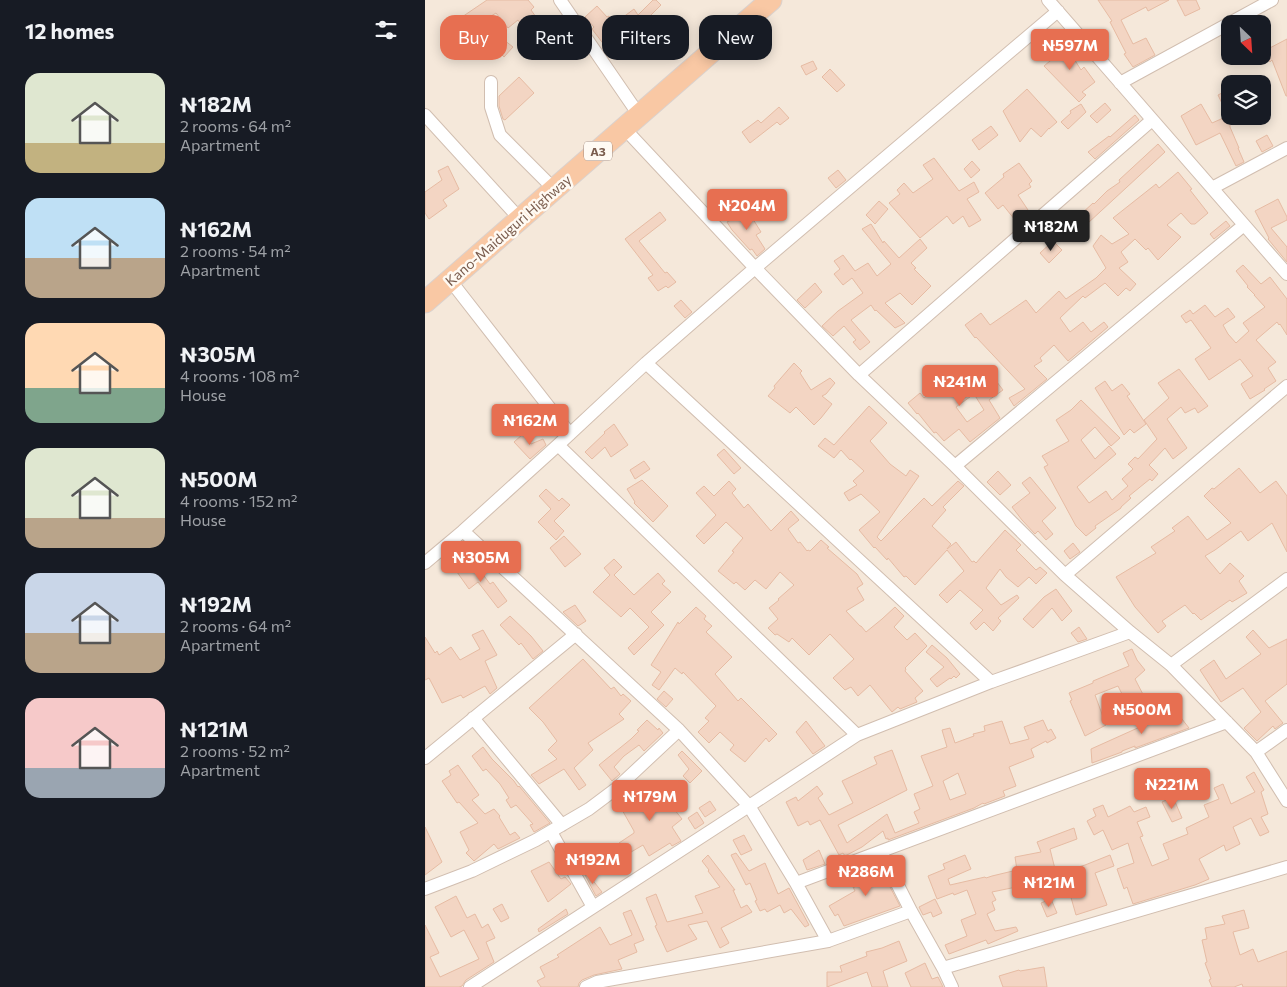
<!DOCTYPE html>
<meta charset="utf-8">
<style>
:root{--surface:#171b24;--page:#20242c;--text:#f1f3f6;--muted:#9ea1a6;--accent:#e76f51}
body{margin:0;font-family:Commissioner,sans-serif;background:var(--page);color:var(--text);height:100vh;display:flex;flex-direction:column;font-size:19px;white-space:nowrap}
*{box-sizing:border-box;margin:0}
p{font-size:16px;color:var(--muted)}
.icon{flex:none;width:28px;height:28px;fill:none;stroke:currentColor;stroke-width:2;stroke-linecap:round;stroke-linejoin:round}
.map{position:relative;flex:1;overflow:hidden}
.drawer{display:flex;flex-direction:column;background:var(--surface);width:425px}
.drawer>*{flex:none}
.banner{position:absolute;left:15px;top:15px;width:475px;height:45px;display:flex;gap:10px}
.needle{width:32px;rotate:155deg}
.buttons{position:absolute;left:796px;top:15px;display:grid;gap:10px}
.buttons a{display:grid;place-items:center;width:50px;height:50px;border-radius:10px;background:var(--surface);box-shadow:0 2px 12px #0003;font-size:25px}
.price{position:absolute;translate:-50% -42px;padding:0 11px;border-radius:5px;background:var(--accent);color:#fff;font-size:16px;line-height:32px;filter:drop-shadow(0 1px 2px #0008)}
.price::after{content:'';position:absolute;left:50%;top:30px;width:15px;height:11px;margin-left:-8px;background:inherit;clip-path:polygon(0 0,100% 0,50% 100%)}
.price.selected{background:#222;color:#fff}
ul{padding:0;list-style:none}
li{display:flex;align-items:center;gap:15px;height:125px;padding:0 25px}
li span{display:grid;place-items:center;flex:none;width:140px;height:100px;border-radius:15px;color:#555}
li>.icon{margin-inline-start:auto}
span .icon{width:60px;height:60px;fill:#fffc;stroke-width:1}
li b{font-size:21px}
h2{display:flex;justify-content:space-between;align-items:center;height:60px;padding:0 25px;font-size:21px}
.chip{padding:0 18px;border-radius:15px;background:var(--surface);box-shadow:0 2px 12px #0003;font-size:18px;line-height:45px}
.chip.selected{background:var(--accent);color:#fff}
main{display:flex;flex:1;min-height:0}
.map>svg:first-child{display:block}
</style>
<main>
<section class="drawer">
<h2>12 homes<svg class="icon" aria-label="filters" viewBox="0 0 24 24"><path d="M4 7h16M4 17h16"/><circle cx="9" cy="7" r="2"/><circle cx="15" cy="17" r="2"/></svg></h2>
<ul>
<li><span style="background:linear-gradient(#dfe7d0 70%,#c2b280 0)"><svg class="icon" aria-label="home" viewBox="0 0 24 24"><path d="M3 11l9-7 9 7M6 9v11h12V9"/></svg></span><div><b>₦182M</b><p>2 rooms · 64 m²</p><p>Apartment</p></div></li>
<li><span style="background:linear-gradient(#bfe0f5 60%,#b9a48a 0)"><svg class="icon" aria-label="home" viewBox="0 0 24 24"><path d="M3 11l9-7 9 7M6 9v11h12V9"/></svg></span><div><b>₦162M</b><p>2 rooms · 54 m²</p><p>Apartment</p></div></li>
<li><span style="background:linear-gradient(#ffd9b3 65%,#7fa58c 0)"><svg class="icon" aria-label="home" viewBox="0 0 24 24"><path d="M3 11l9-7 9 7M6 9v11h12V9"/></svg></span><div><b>₦305M</b><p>4 rooms · 108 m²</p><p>House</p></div></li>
<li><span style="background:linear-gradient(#dfe7d0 70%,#b9a48a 0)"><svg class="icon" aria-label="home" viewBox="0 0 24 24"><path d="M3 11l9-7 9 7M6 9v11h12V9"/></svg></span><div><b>₦500M</b><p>4 rooms · 152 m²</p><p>House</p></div></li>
<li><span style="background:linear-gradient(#c9d6e8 60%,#b9a48a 0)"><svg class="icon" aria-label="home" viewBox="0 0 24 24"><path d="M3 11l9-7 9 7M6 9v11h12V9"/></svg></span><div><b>₦192M</b><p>2 rooms · 64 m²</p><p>Apartment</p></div></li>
<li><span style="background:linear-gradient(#f6c9c9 70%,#9aa5b1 0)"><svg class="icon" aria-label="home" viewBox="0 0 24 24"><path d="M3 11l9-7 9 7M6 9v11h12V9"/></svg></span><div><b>₦121M</b><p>2 rooms · 52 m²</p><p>Apartment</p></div></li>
</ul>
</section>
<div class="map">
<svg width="862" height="987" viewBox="0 0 862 987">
<rect width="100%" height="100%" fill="#fdf6ec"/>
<!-- residential -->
<path fill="#f5e8da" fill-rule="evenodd" d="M0 0H862V987H0ZM805 24H838V56H805ZM805 84H838V116H805Z"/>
<!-- building -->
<path fill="#f3d5c3" stroke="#e6bba3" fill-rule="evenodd" d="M62 0H103L109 7 106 10 111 17 98 27 93 20 83 28 71 13 42 31 34 19Z
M228 0H231L236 5 219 22 183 50 167 29 169 27 160 17 172 6 182 17 184 16 189 24 209 9 213 15Z
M673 0H744L723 11 721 7 696 20 708 44 721 38 730 55 708 67 699 54 701 53 685 22 687 21Z
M752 0H771L775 9 760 16Z
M643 35 651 45 643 49 656 70 659 67 670 82 657 92 661 95 654 102 619 66 637 51 631 43Z
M862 39V96H861L847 60 845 62 839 51Z
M79 40 88 47 79 57 71 48Z
M388 61 392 69 381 75 376 66Z
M405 69 420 85 412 92 397 77Z
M94 77 109 93 80 120 78 119 74 106V96Z
M602 89 632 122 624 129V128L616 137 606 128 595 142 578 111Z
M805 89V127L814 148H813L819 162 811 166 795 133 771 145 756 116 776 104 787 123 803 116 793 95Z
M680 103 686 110 672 123 665 116Z
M656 104 661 112 643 129 636 122 646 113 645 111Z
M354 107 364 118 355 125 352 122 325 143 317 132 333 120 336 123Z
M710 115 714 120 670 159 663 152 684 136 685 137Z
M566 126 573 135 554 150 547 140Z
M842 135 848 146 837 152 831 141Z
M733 144 740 152 663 223 655 215 668 203 669 204 682 191 695 182 694 180Z
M509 158 534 191 549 182 554 192 542 199 556 220 544 227 538 216 528 224 522 216 495 238 464 203 475 194 472 190 479 183 488 193 508 179 498 165Z
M547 161 555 170 546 178 539 169Z
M594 163 607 181 604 184 606 187 593 195 603 210 590 220 578 205 573 209 560 193 579 177 578 174Z
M23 166 34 189 18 200 22 206 4 219 0 213V192L17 180 13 171Z
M413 170 421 180 411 188 403 178Z
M753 172 767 189 765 190 783 213 770 224H766L756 213 742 225 756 237 733 260 723 248 721 250 710 239 696 252 703 262 694 268 711 284 705 291 701 288 693 296 680 283 660 298 658 296 635 318 645 332 658 322 666 332 679 322 683 327 643 361 629 345 615 358 617 361 609 366 622 379 589 406 584 398 600 389 551 337 550 338 540 325 556 313 565 325 601 300 611 313 634 291 641 299 671 278 681 268 668 246 676 235 687 244 704 234 688 218 731 184 734 188Z
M853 199 862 217V220L846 228 862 247V262L843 239 844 238 830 211Z
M454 201 463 209 450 224 441 215Z
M321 208 336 232 331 235 340 249 332 256 327 249 325 250 307 230 302 222 313 216 312 214Z
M235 212 241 220 214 241 240 273 242 272 251 282 243 288 241 286 233 291 223 278 228 275 200 239Z
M801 221 805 226 789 239 785 234Z
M446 224 458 243 459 241 474 258 495 239 502 248 486 263 491 268 489 269 506 286 487 305 475 293 460 303 480 323 470 328 451 310 450 311 446 305 426 320 445 342 435 350 428 342 431 340 419 326 408 336 397 326 413 311 438 293 427 278 418 285 409 274 415 269 409 261 418 255 430 271 443 263 452 276 466 264 437 229Z
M628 241 637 250 624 263 615 253Z
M818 265 836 284 845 277 862 299V335L855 324 854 325 852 322 831 340 851 362 843 368 851 381 839 389 840 390 825 399 816 384 828 376 815 359 784 380 770 359 786 348 766 320 761 323 756 316 765 310 768 314 780 305 790 317 803 308 810 317 798 325 803 334 811 343 824 331 818 323 840 307 829 295H830L822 287 823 286 811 271Z
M390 283 397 292 380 308 372 300Z
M256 300 267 312 260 318 249 306Z
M369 363 377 371 375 373 386 390 405 378 410 383 401 394 397 396 407 404 396 418 389 425 371 407 365 413 343 396 350 388 349 386Z
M562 369 578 390 564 400 575 418 545 442 534 429 519 441 511 432 509 433 493 413 492 414 483 403 495 393 499 398 525 376 526 377 528 375 540 389 553 377 552 375ZM549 394 559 410 542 422 531 407Z
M754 369 783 406 773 413 770 408 760 413 756 407 742 419 762 448 748 459 740 448 724 465 733 474 727 481 725 479 704 496 706 498 696 507V508L670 526 671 528 661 536 651 526 619 467 623 465 617 456 644 441 631 420 646 410 656 400 695 438 686 446 670 427 656 440 670 459 684 446 691 454 652 487 664 503 681 491 687 500 703 486 697 479 708 469 703 464 710 457 713 459 732 439 719 420 744 398 733 383Z
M680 381 687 391 697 384 705 394 702 396 721 424 709 433 705 429 699 435 670 388Z
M444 406 462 423 445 441 465 464 481 476 485 470 494 476 452 537 456 541 499 498 507 506 533 481 539 486 518 507 521 510 507 526 526 544 522 549 531 542 547 562 549 561 551 563 580 530 596 545 591 550 611 570 615 567 622 573 611 584 604 577 593 587 581 577 575 569 561 588 576 605 592 595 594 598 573 618 576 621 568 631 559 622 551 630 545 623 558 610 535 590 522 603 514 595 539 571 522 550 490 585 481 576 479 577 463 558 462 560 450 547 449 548 434 530 455 512 436 494 424 501 419 493 432 485 428 481 439 471 426 459 425 460 416 450 409 458 393 446 400 438 409 445Z
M189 424 203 445 186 457 180 447 167 459 160 452 180 433 179 432Z
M98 434 106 444 118 439 121 445 105 459 89 442Z
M299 449 316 468 309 474 292 455Z
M219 461 225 469 210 479 205 470Z
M814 468 835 493 851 481 862 496V552L847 523 823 541 816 531 790 550 780 556 795 574 805 563 819 576 814 581 822 593 807 602 805 600 776 620 769 613 768 614 760 605 737 621 741 626 733 633 710 607 691 577 731 553 726 547 750 531 747 528 763 516 782 540 806 523 779 496 787 488 789 489Z
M573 471 586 485 575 495 562 482Z
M605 477 631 508 617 521 628 534 621 540 613 531 610 534 597 520 587 507 605 493 597 483Z
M217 480 243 506 228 522 209 503 210 502 202 489Z
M304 481 311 489 307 493 319 508 323 504 346 531 366 511 374 520 363 529 373 543 375 542 382 551 383 550 385 551 396 540 404 547 402 548 432 574 438 584 432 588 439 600 421 611 435 626H436L441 632 457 619 470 607 479 616 469 627 482 640 490 633 502 646 480 668 481 669 480 671 498 691 490 698 492 702 475 709 473 707 467 712 445 685 433 696 426 687 420 690 408 678 429 659 405 634 384 655 367 638 364 642 352 634 350 635 343 628 353 619 344 608 354 600 353 599 369 585 355 572 341 589 330 580 320 590 311 582 309 584 293 571 309 552 307 551 318 538 301 522 279 544 271 536 291 515 271 493 279 486 289 496Z
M121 489 134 501 137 498 145 505 129 521 139 531 131 540 113 522 126 509 114 496Z
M139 536 156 554 140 567 125 548Z
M648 543 655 552 645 559 639 551Z
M189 559 197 567 189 575 209 595 233 573 240 581 237 584 246 592 226 612 239 625 209 655 203 648 224 627 205 608 196 617 168 592 185 575 179 568Z
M48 561 65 584 68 582 82 601 73 608 53 582 44 589 32 572Z
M631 589 647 611 637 621 627 608 608 628 598 619 619 597Z
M150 605 161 621 153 626 138 612Z
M271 607 281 616 279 619 287 626 281 632 307 657 290 674 313 701 316 698 352 734 344 742 341 738 320 762 305 750 309 745 295 732 284 743 273 732 284 721 280 718 291 706 258 672 257 674 250 668 234 690 227 685 236 672 226 665 253 622 254 624Z
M85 616 106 636 118 651 108 659 96 643 94 645 75 625Z
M654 627 662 639 653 642 646 633Z
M58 630 72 655 60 661 72 688 65 694 60 686 38 698 36 695 17 703 4 678 0 680V637L10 653 12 651 14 655 26 647 35 660 55 649 47 635Z
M828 630 844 648 862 639V684L840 701 858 723 850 729 848 726 832 741 819 728 836 712 818 688 796 702 775 670 789 660 801 679 836 654 821 637Z
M507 645 522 658 535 674 531 678 529 676 526 679 525 678 512 687 505 679 519 667 501 652Z
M707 649 712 660 720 670 710 679 723 704 706 712 693 686 670 695 681 725 660 736 645 701 647 700 644 693 668 683V681L704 666 698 653Z
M158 659 186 689 189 687 196 696 198 694 206 701 194 714 199 719 163 743 168 750 149 768 161 785 154 790 139 769 114 784 106 775 132 759 123 750 132 741 118 722 104 708Z
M239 691 248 699 241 707 232 699Z
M746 705 764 728 710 748V746L697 751V752L667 763 666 749 726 722Z
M222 720 233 730 234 728 238 733 219 751 214 745 199 756 189 767 195 774 187 781 174 765 206 739 214 731 212 730Z
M618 720 623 731 626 729 631 738 622 743 621 741 606 749 609 757 584 767 591 786 578 791 580 796 559 804 558 803 549 808 463 840V838L461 839 458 831 437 847 420 856 418 853 414 855 395 820 385 825 383 821 373 826 361 802 371 797 373 801 392 786 398 794 393 798 404 815 428 803 417 781 452 764 449 757 467 750 482 790 413 825 422 843 462 814 470 833 494 823 489 812 495 809 489 794 508 786 496 756 522 747 517 730 525 728 530 743 549 736 548 734 560 731 559 726 577 721 585 744 604 739 599 727ZM533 773 541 794 525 800 518 781Z
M381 721 400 746 388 754 371 732Z
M58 747 67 759 89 781 93 787 94 786 125 823 109 832 105 825 108 824 91 805 86 808 81 800 84 798 75 784 61 769 58 771 47 756Z
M257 751 277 771 265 783 258 776 264 769 253 755Z
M33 765 54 795 47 800 60 814 69 809 75 816 74 817 85 835 90 832 95 838 73 849 69 844 49 861 41 853 44 850 35 832 53 823 34 802 32 803 17 781 26 775 24 771Z
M829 772 839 790 836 792 843 814 836 817 844 832 835 836 826 818 808 827 815 844 801 851 799 845 774 859 784 879 770 885 708 904 702 887 699 889 692 869 709 863 703 843 687 850 678 830 669 835 662 821 671 816 668 809 678 805 683 817 705 806 709 812 721 807 725 817 712 822 718 836 715 837 727 866 744 859 738 844 763 834 761 828 784 817 779 805 794 799 789 788 798 784 806 804 830 792 821 777Z
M223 783 244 804H245L257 819 247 827 256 841 247 846 245 843 224 856 218 845 201 855 194 843 209 833V831L196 808 214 798 211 795Z
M748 797 757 818 747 822 737 802Z
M285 801 291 810 280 817 274 808Z
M272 812 279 823 270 829 263 818Z
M0 827 17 862 0 875Z
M649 828 652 839 625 849 631 873 626 875 625 873 608 877 614 892 606 896 601 885 567 892 571 900 567 902 570 910 562 914 570 931 591 927 593 931 563 944 561 940 524 954 520 945 542 936 536 920 551 914 542 890 529 895 528 893 512 899 503 876 520 869 518 864 540 855 546 869 523 879 525 885 560 877 561 878 567 876 592 870 590 857 616 852 612 842Z
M319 835 327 850 316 855 308 840Z
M394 850 400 864 382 870 378 860Z
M311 853 324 871 340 863 353 894 364 888 384 925 380 927 366 909 359 913 355 905 342 912 340 909 335 911 330 901 332 900 325 883 321 885 306 855Z
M283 855 310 890H308L316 908 322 905 327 912 296 928 304 943 295 948 282 921 263 925 272 939 242 952 230 926 232 925 221 898 231 894 242 922 278 913 270 896 295 887 283 871 284 870 277 861Z
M685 855 689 866 670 873 682 905 651 915 641 880 638 881 634 873 646 868 647 869 660 865Z
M124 862 136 879 140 877 146 884 123 902 106 871Z
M452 862 475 906 419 926 413 914 410 916 404 906 430 891 428 887H430L425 877 437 869Z
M162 873 177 892 171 896 160 875Z
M31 896 42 918 50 914 57 928 63 924 70 938 61 942 69 962 41 980 37 986 34 987H0V925L14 953 5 957 15 977 54 959 39 930 26 937 10 907Z
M510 899 517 913 508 917 506 912 498 915 494 907Z
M626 899 632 913 622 917 616 903Z
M77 904 84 918 76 922 68 909Z
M141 909 143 914 114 932 113 929Z
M206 910 219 940 209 944 212 952 193 960 197 969 169 975 157 980 154 983 153 987H116L112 981 120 977 115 967 134 957 132 955 175 927 185 945 207 935 198 913Z
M819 910 824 928 808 932 815 955 828 949 833 962 862 951V987H818L817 984 809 987H787L784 980 786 979 780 963 782 962 777 940 782 939 780 928 800 924 797 916Z
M474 941 482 961 458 971 463 987H447L442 972 402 987V972H417L415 966 442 956 441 952 457 948Z
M500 963 507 979 513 977 518 987H486L480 973Z
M619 967 622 987H578L574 976 594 970 595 971Z"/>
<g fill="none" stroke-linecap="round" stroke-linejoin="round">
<defs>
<path id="minor" d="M135 0 214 115
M623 0 862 274
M66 82V107L75 135 129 189
M695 83 847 0
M0 115 95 219
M199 128 330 268 434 375 530 466 640 575 705 632 746 665 831 752 862 801
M787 188 862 148
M25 280 145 434
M221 363 566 682
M434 375 727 120
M133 445 432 735
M530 466 819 225
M38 531 254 730 324 806 371 883 403 941
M0 563 38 531 133 445 221 363 330 268 633 11
M640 575 862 386
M746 665 862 579
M48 718 137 825
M831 752 862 730
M0 758 151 634
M126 832 168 907
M456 852 486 911 518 968 527 987
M371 883 802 722
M0 889 47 871 111 840 164 809 192 788 254 730
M518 968 862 867
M45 987 324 806 432 735 566 682 705 632
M161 987 172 982 403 941 486 911"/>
<path id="trunk" d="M0 302 346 0"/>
</defs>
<!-- minor casing -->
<use href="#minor" stroke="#d1beb0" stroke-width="14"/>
<!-- trunk casing -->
<use href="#trunk" stroke="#dad1cd" stroke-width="23"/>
<!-- minor -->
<use href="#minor" stroke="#fff" stroke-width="12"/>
<!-- trunk -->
<use href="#trunk" stroke="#f9c8a4" stroke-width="21"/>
</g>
<g text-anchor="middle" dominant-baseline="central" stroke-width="5" stroke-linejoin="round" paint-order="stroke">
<!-- shield labels -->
<rect fill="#fffaf3" stroke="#a28b7f" stroke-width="1" x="159" y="141.5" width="28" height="19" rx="4"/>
<g font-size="12" font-weight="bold" fill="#7a5c4d">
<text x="173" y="151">A3</text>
</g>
<!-- street labels -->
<g font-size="14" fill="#7a5c4d" stroke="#fffaf3">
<text transform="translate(83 230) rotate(-41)">Kano-Maiduguri Highway</text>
</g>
</g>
</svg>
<div class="buttons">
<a><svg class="needle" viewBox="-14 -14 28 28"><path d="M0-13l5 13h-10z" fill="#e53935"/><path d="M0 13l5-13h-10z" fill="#9ea1a6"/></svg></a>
<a><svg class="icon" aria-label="layers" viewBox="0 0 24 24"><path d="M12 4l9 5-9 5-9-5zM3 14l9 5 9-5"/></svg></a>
</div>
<b class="price" style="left:645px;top:71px">₦597M</b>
<b class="price" style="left:322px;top:231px">₦204M</b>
<b class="price selected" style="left:626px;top:252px">₦182M</b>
<b class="price" style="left:535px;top:407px">₦241M</b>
<b class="price" style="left:105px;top:446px">₦162M</b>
<b class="price" style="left:56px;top:583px">₦305M</b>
<b class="price" style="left:717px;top:735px">₦500M</b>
<b class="price" style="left:747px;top:810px">₦221M</b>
<b class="price" style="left:225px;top:822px">₦179M</b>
<b class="price" style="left:168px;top:885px">₦192M</b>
<b class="price" style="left:441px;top:897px">₦286M</b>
<b class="price" style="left:624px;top:908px">₦121M</b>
<div class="banner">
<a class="chip selected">Buy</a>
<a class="chip">Rent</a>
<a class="chip">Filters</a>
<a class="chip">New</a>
</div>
</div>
</main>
